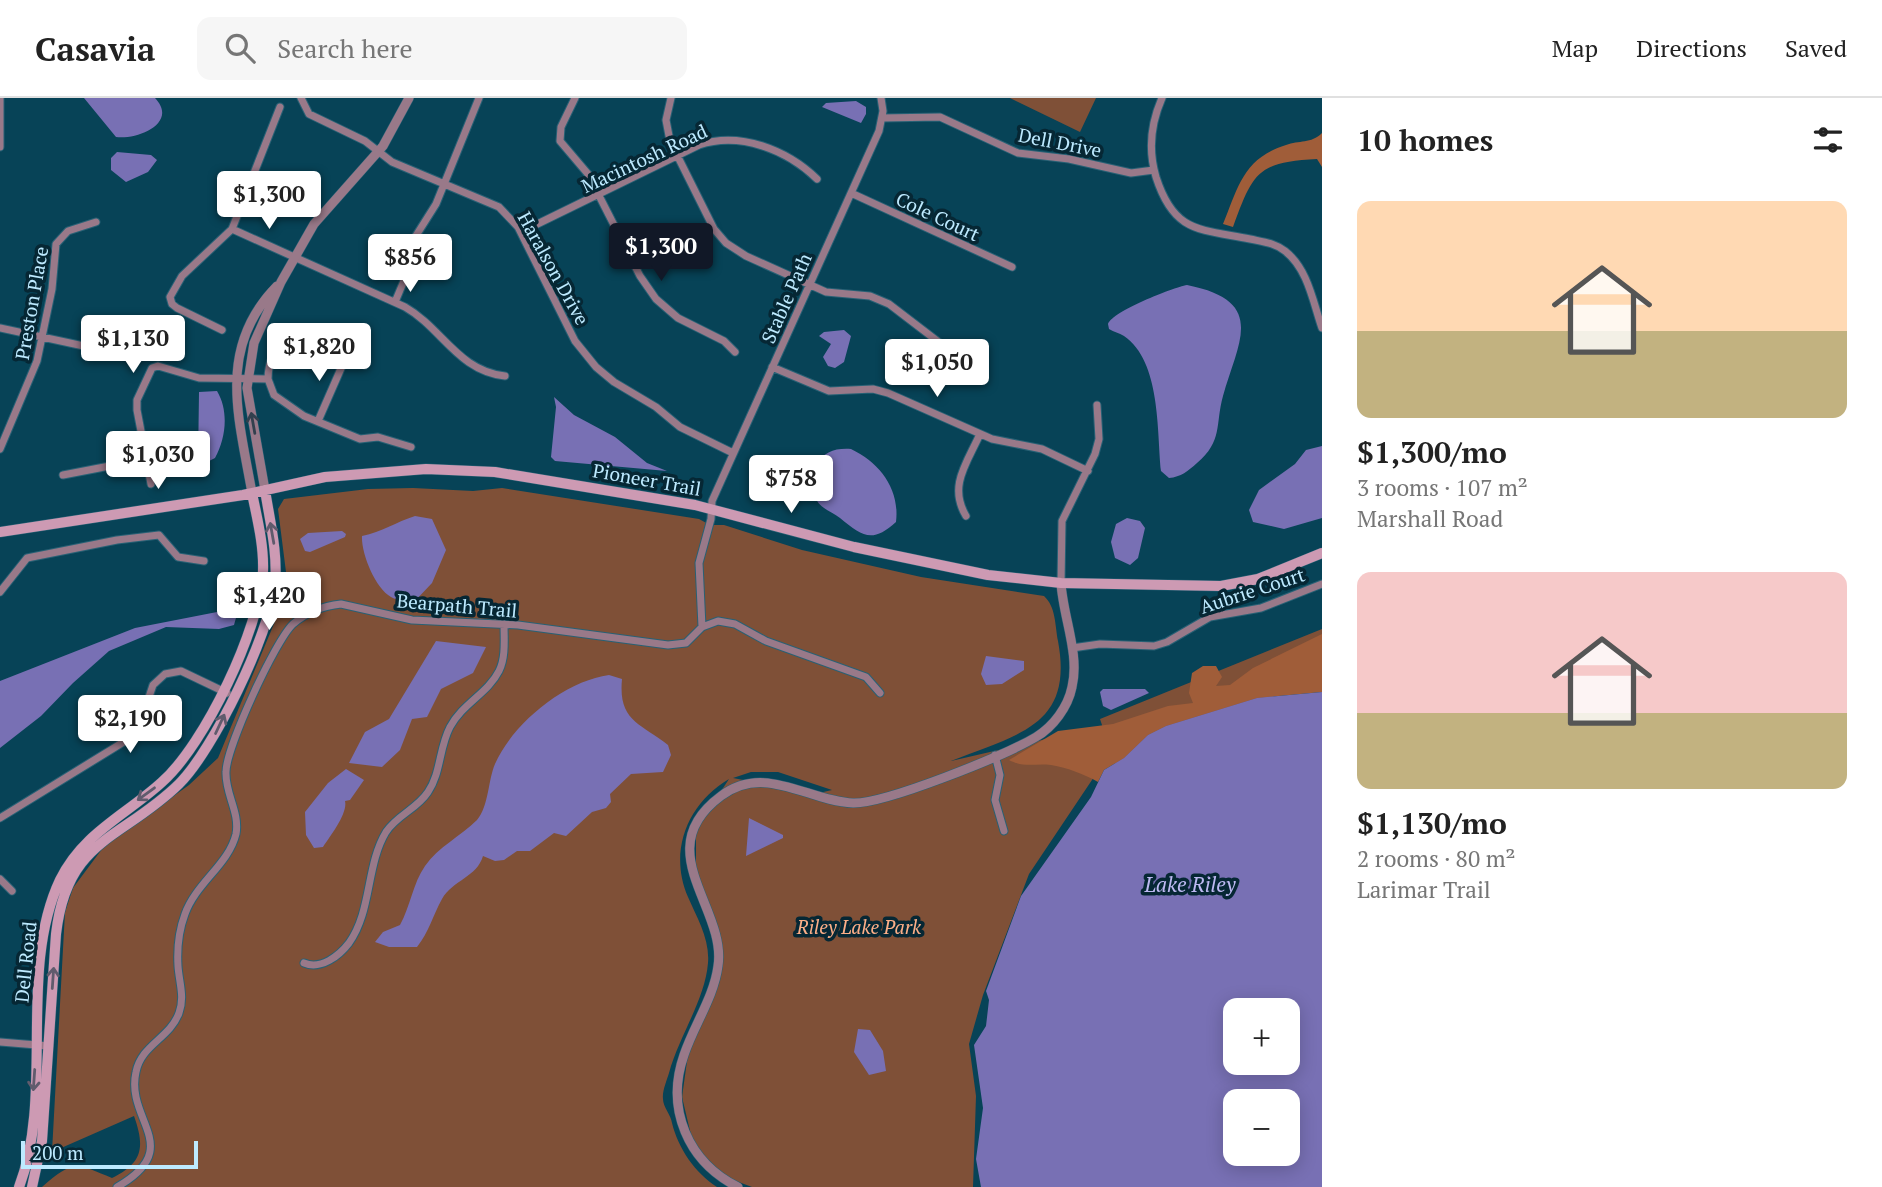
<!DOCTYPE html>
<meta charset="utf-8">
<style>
:root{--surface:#fff;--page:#f6f6f6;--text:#222;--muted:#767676;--line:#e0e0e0;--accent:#111827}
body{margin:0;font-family:"PT Serif",serif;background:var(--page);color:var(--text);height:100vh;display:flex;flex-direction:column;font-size:26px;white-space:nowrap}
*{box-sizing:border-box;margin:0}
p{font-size:23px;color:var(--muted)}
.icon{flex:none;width:38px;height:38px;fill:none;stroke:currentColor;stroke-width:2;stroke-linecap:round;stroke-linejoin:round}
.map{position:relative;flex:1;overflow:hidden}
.side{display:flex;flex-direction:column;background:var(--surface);width:560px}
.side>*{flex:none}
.controls{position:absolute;left:1223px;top:900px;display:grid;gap:14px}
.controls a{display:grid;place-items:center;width:77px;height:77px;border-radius:14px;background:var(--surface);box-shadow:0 4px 18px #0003;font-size:35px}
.scale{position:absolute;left:21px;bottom:18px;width:177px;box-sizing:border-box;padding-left:7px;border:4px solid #bdeaff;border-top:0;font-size:19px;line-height:24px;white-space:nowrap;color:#bdeaff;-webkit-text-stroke:5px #062734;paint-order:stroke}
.price{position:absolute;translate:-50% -60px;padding:0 16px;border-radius:7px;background:#fff;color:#222;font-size:23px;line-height:46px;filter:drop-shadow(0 2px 4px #0008)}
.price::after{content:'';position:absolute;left:50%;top:42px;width:21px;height:16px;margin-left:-10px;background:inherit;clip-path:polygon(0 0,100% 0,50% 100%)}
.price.active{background:var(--accent);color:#fff}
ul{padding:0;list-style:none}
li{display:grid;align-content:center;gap:14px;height:371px;padding:0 35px}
li span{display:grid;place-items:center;height:217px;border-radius:14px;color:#555}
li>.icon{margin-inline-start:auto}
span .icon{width:126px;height:126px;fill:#fffc;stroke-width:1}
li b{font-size:30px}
h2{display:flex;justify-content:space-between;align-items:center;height:84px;padding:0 35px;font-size:30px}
header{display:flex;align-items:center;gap:42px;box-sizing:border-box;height:98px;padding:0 35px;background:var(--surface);border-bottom:2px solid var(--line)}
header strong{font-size:33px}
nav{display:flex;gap:38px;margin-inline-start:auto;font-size:24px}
.search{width:490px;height:63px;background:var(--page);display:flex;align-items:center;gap:18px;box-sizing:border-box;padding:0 24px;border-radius:14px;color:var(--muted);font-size:26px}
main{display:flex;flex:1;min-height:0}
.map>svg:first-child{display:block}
</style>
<header>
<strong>Casavia</strong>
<div class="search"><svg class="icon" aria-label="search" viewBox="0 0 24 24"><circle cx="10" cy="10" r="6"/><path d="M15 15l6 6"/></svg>Search here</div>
<nav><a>Map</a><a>Directions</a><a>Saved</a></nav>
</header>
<main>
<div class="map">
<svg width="1322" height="1089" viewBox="0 0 1322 1089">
<rect width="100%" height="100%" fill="#074357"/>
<!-- green -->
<path fill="#7f5037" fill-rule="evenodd" d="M1010 0H1096L1080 34Z
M413 390 473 393 502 390 699 421 710 427H724L802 452 921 479 1044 498C1056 509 1055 527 1058 543 1074 629 1017 636 951 663L1080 633 1098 673 1029 776 983 897 969 946 976 998 973 1089H752L728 1080 702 1057 691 1037 682 999 688 956 719 885 723 863 720 835 696 787V731L729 681C688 705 668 753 688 799 697 820 710 841 708 865 705 902 679 938 669 975 667 982 662 993 663 1001 663 1009 671 1017 672 1025 678 1050 695 1075 717 1089H42C72 1062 77 1065 112 1080 143 1065 145 1049 134 1018L52 1054 65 814 73 790 105 747 189 687 218 660 281 509 287 482 278 411 284 401 368 391ZM751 674H778L832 692 815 696 733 680Z
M1322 531V578L1115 666 1100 621Z"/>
<!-- forest -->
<path fill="#a05d39" d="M1322 35V69L1317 61C1257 64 1253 75 1233 129L1223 126C1238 90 1243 60 1286 47 1299 42 1311 46 1322 35Z
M1322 536V594L1257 600 1166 628 1148 637 1124 660 1104 672 1098 684C1084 676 1068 670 1051 667 1035 665 1024 670 1009 662L1058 633 1113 626 1168 608 1193 605 1189 595 1192 575 1203 568H1216L1222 579 1216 588 1230 587 1253 570Z"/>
<!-- water -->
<path fill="#7870b4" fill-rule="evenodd" d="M84 0H155C179 25 137 42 116 39Z
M856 3 866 9V16L861 25 822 9 826 5Z
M117 54 151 57 157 62 148 74 126 84 111 72V60Z
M1187 187C1268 203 1238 244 1223 298 1215 327 1223 343 1197 365 1188 373 1181 379 1169 380L1161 373C1157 334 1161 263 1124 238 1119 235 1114 234 1109 231L1108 226C1113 213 1172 190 1187 187Z
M844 232 851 238 844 264 835 270 828 268 823 259 831 246 819 238 824 234Z
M217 293C229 313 226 340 215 360L203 366 198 365 199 294Z
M554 299 574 317 615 339 647 365 667 373 555 363 551 359 556 309Z
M1322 348V420L1284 431 1253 424 1249 412 1259 392 1295 366 1306 352Z
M851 351C880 365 900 391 896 424 872 446 862 438 840 420 831 413 820 411 815 399 811 390 813 377 814 367 825 354 834 350 851 351Z
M415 418 432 421 446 452 432 485 414 504C408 502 397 503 391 499 375 490 361 455 362 438 382 434 396 424 415 418Z
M1127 420 1140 423 1145 430 1138 460 1130 467 1115 460 1111 444 1116 426Z
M342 433 346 436 345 439 310 454 305 453 300 441 308 435Z
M233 503 239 509 234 527 219 531 166 529 109 553 73 585 41 618 0 650V583L135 530 217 514Z
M436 543 486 549 473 575 441 591 427 619 412 621 400 652 382 669 349 665 365 634 389 621Z
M986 558 1024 563V572L1002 586 986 587 981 576Z
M609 577 622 581C618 623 640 625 668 647L671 657 663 674 631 676 610 696 611 704 606 710 592 714 566 738 554 735 530 753H517L504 762 495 763 483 758C477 779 453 782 442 801 433 817 429 834 417 849H389L375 844 383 834 400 827C410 809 413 785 425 768 438 749 461 738 477 722 489 708 488 682 495 666 513 625 565 583 609 577Z
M1103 591H1145L1149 595 1111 612 1103 608 1100 594Z
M1322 594V1089H981L976 1061 983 1010 974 947 986 928 989 902 986 893 1021 798 1091 699 1104 672 1124 660 1148 637 1166 628 1257 600ZM1236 912H1288V964H1236ZM1236 1003H1288V1055H1236Z
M346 671 364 682 350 702 345 703C348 715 331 737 323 749L314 750 306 737 305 714 328 685Z
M749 720 783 737V740L746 758Z
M858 931 870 932 883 953 886 973 869 977 854 954Z"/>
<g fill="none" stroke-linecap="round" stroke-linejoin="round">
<defs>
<path id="minor" d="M301 0 309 16 365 43 392 64 499 109 518 129 575 243 596 269 614 284 656 309 680 329 733 355
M575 0 561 29 560 43 588 76 640 178 656 201 678 220 724 243 735 254
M671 0 666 22 670 43 714 131 726 145 746 158 826 194 870 198 889 206 953 255
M1162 0C1151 25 1148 52 1156 79 1174 135 1199 131 1250 141 1264 144 1275 145 1285 153 1308 171 1313 204 1322 230
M882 20 940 19 1018 55 1069 61 1131 75 1154 72
M0 49V0
M851 95 1012 169
M232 131 405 209C442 230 458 273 505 278
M521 134 699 47C740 33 787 52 817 81
M395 204 406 178 412 144 436 106 479 0
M0 230 93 250
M222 232 177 210 172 206 170 199 182 178 232 131 280 9
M772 269 829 293 873 291 888 295 992 341 1042 351 1088 373
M268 281C268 267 275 244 287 236L365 267
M318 323 346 259
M0 351 37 263 52 191 56 146 68 133 96 124
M63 377 146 361
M151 386 137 312V302L152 270 158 268 199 280 268 281 274 297 304 318 360 341 378 339 411 349
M966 418C948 388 967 365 980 336
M1061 485 1062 423 1095 356 1099 341 1097 307
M0 494 27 460 117 442 159 437 178 459 204 463
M702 529 718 523 735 526 766 543 866 579 880 595
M1072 550 1100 546 1154 548 1167 544 1210 519 1261 510 1322 486
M995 657 1000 677 995 702 1004 733
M0 720 122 645 141 623 153 587 165 576 181 573 227 595
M0 781 12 793
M304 865C321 872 339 858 349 845 372 813 366 767 386 734 397 717 417 711 428 694 441 675 439 650 450 629 462 606 488 595 499 573 506 559 504 541 504 526
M0 944 49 948
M117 1089C186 1049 125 1023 136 974 141 947 170 940 179 915 185 899 179 884 178 868 177 851 179 832 185 816 196 785 229 766 236 736 240 714 225 696 226 674 226 650 275 543 293 526 307 514 323 508 341 506L412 522 518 527 668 547 686 545 702 529 699 465 711 421 712 403 879 33 883 13 881 0"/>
<path id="tertiary" d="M265 392 247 290 254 245 281 184 314 126 383 48 409 0
M252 395C239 320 216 250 277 188
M738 1089C688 1064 665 1011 684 957 694 927 714 899 718 868 727 810 648 752 721 698 765 665 807 703 853 705 885 706 1006 657 1036 639 1053 629 1068 609 1072 589 1080 556 1063 519 1061 485"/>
<path id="secondary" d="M0 434 243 397 325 379 426 371 495 374 695 407 854 449 988 477 1061 485 1221 488 1258 481 1322 455
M19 1089C55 995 17 873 60 782 83 735 126 717 162 684 205 646 260 530 263 473 264 447 257 420 252 395
M32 1089 42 1043 56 836C67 740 122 742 179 686 214 651 269 537 275 487 278 455 270 424 265 392"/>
</defs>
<!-- minor casing -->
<use href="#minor" stroke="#286175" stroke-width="9"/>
<!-- tertiary casing -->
<use href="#tertiary" stroke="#286175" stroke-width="10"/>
<!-- secondary casing -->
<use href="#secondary" stroke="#286175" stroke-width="11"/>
<!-- minor -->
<use href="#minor" stroke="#997989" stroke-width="7"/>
<!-- tertiary -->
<use href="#tertiary" stroke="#997989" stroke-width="9"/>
<!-- secondary -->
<use href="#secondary" stroke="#cd9ab3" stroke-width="10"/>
</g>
<!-- one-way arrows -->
<defs><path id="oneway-shaft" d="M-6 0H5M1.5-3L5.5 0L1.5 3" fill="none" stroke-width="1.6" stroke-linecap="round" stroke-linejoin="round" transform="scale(1.75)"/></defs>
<use stroke="#32404e" href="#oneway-shaft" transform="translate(253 325) rotate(-100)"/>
<g stroke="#605b6d">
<use href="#oneway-shaft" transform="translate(272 435) rotate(-100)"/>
<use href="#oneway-shaft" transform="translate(220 626) rotate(-65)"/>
<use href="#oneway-shaft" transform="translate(146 696) rotate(144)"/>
<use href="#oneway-shaft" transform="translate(53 880) rotate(-86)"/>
<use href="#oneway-shaft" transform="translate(34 982) rotate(94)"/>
</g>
<g text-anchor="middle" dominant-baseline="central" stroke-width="7" stroke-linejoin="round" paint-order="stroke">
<!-- street labels -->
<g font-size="19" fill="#bdeaff" stroke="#062734">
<text transform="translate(1060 44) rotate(11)">Dell Drive</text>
<text transform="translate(644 60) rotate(-25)">Macintosh Road</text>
<text transform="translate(938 118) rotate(25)">Cole Court</text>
<text transform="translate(554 170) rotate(61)">Haralson Drive</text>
<text transform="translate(786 200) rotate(-66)">Stable Path</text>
<text transform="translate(31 205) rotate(-80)">Preston Place</text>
<text transform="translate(647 381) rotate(10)">Pioneer Trail</text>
<text transform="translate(1252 492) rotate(-18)">Aubrie Court</text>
<text transform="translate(457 507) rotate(5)">Bearpath Trail</text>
<text transform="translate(25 864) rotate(-84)">Dell Road</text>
</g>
<!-- park labels -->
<g font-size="19" font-style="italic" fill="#fdaf88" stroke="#062734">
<text x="859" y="828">Riley Lake Park</text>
</g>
<!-- water labels -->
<g font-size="21" font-style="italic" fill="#bdb9f2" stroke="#062734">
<text x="1190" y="786">Lake Riley</text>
</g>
</g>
</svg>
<div class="controls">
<a>+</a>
<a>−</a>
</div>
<div class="scale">200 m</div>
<b class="price" style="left:269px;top:133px">$1,300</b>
<b class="price active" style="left:661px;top:185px">$1,300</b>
<b class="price" style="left:410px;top:196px">$856</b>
<b class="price" style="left:133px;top:277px">$1,130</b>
<b class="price" style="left:319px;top:285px">$1,820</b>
<b class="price" style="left:937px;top:301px">$1,050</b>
<b class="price" style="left:158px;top:393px">$1,030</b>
<b class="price" style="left:791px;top:417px">$758</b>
<b class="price" style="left:269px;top:534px">$1,420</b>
<b class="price" style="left:130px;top:657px">$2,190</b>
</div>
<section class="side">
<h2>10 homes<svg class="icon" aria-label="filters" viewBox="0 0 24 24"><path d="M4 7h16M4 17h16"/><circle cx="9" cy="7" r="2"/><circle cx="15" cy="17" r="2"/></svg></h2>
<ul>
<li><span style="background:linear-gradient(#ffd9b3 60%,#c2b280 0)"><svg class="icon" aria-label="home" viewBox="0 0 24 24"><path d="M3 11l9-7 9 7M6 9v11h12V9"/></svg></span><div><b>$1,300/mo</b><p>3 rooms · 107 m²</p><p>Marshall Road</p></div></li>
<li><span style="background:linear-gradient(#f6c9c9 65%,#c2b280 0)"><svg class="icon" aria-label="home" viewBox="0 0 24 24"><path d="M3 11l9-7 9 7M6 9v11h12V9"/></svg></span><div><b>$1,130/mo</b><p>2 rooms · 80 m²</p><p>Larimar Trail</p></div></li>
</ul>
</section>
</main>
